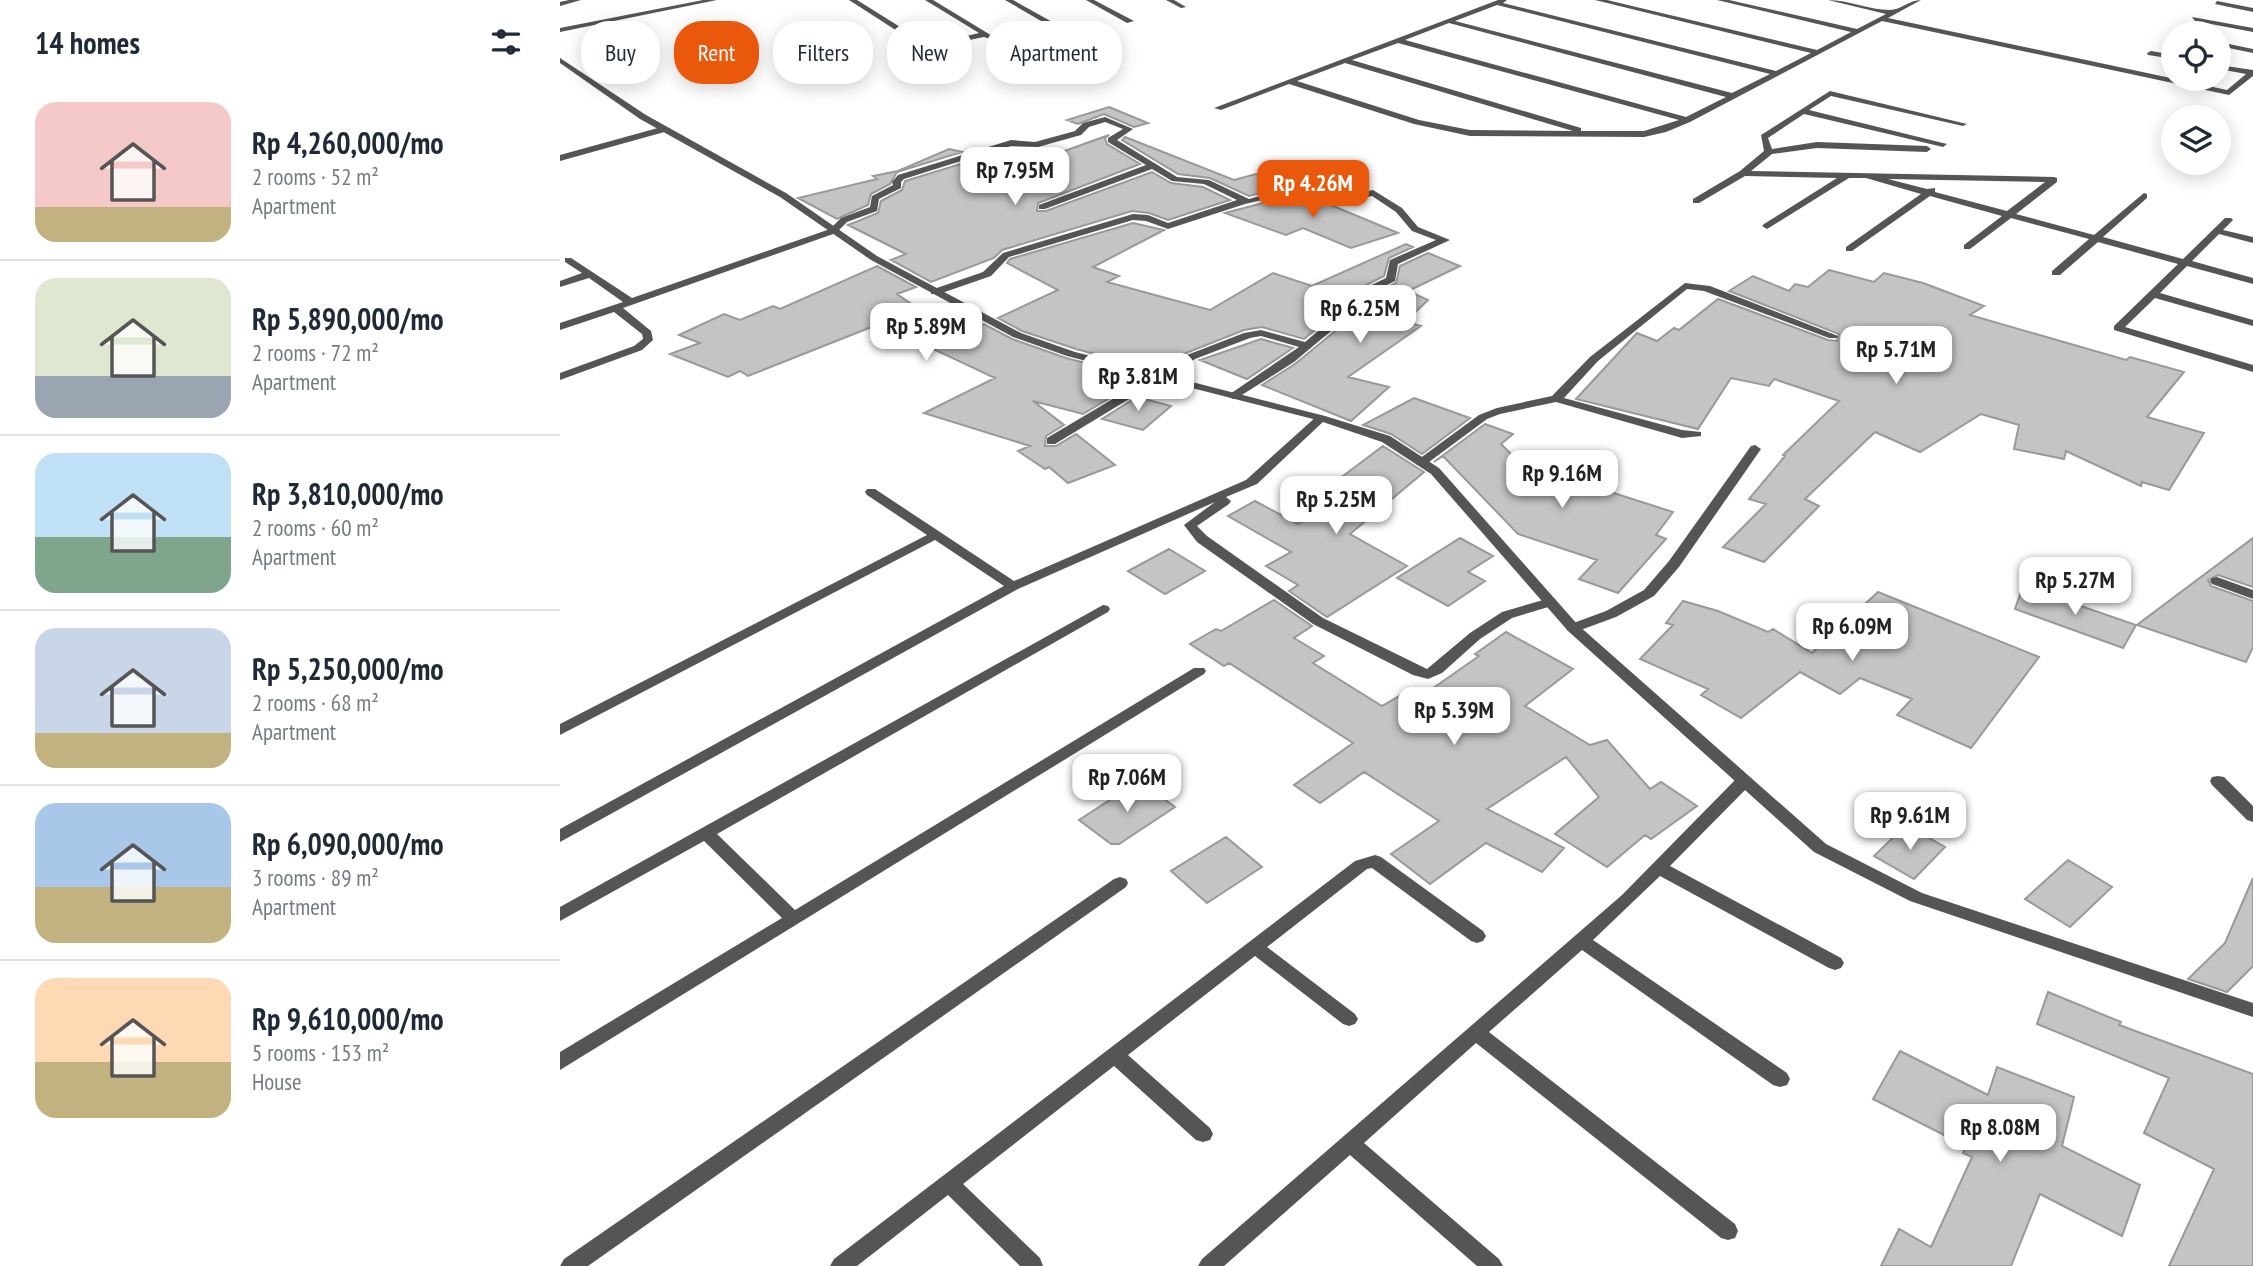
<!DOCTYPE html>
<meta charset="utf-8">
<style>
:root{--surface:#fff;--page:#f6f6f7;--text:#1f2937;--muted:#747a83;--line:#e0e1e3;--accent:#ea580c}
body{margin:0;font-family:"PT Sans Narrow",sans-serif;background:var(--page);color:var(--text);height:100vh;display:flex;flex-direction:column;font-size:26px;white-space:nowrap}
*{box-sizing:border-box;margin:0}
p{font-size:23px;color:var(--muted)}
.icon{flex:none;width:38px;height:38px;fill:none;stroke:currentColor;stroke-width:2;stroke-linecap:round;stroke-linejoin:round}
.map{position:relative;flex:1;overflow:hidden}
.drawer{display:flex;flex-direction:column;background:var(--surface);width:560px}
.drawer>*{flex:none}
.guide{position:absolute;left:21px;top:21px;width:665px;height:63px;display:flex;gap:14px}
.buttons{position:absolute;left:1601px;top:21px;display:grid;gap:14px}
.buttons a{display:grid;place-items:center;width:70px;height:70px;border-radius:50%;background:var(--surface);box-shadow:0 4px 18px #0003;font-size:35px}
.price{position:absolute;translate:-50% -60px;padding:0 16px;border-radius:14px;background:#fff;color:#222;font-size:23px;line-height:46px;filter:drop-shadow(0 2px 4px #0008)}
.price::after{content:'';position:absolute;left:50%;top:42px;width:21px;height:16px;margin-left:-10px;background:inherit;clip-path:polygon(0 0,100% 0,50% 100%)}
.price.on{background:var(--accent);color:#fff}
ul{padding:0;list-style:none}
li{display:flex;align-items:center;gap:21px;height:175px;padding:0 35px}
li+li{border-top:2px solid var(--line)}
li span{display:grid;place-items:center;flex:none;width:196px;height:140px;border-radius:21px;color:#555}
li>.icon{margin-inline-start:auto}
span .icon{width:84px;height:84px;fill:#fffc;stroke-width:1}
li b{font-size:30px}
h2{display:flex;justify-content:space-between;align-items:center;height:84px;padding:0 35px;font-size:30px}
.tag{padding:0 24px;border-radius:28px;background:var(--surface);box-shadow:0 4px 18px #0003;font-size:24px;line-height:63px}
.tag.on{background:var(--accent);color:#fff}
main{display:flex;flex:1;min-height:0}
.map>svg:first-child{display:block}
</style>
<main>
<section class="drawer">
<h2>14 homes<svg class="icon" aria-label="filters" viewBox="0 0 24 24"><path d="M4 7h16M4 17h16"/><circle cx="9" cy="7" r="2"/><circle cx="15" cy="17" r="2"/></svg></h2>
<ul>
<li><span style="background:linear-gradient(#f6c9c9 75%,#c2b280 0)"><svg class="icon" aria-label="home" viewBox="0 0 24 24"><path d="M3 11l9-7 9 7M6 9v11h12V9"/></svg></span><div><b>Rp 4,260,000/mo</b><p>2 rooms · 52 m²</p><p>Apartment</p></div></li>
<li><span style="background:linear-gradient(#dfe7d0 70%,#9aa5b1 0)"><svg class="icon" aria-label="home" viewBox="0 0 24 24"><path d="M3 11l9-7 9 7M6 9v11h12V9"/></svg></span><div><b>Rp 5,890,000/mo</b><p>2 rooms · 72 m²</p><p>Apartment</p></div></li>
<li><span style="background:linear-gradient(#bfe0f5 60%,#7fa58c 0)"><svg class="icon" aria-label="home" viewBox="0 0 24 24"><path d="M3 11l9-7 9 7M6 9v11h12V9"/></svg></span><div><b>Rp 3,810,000/mo</b><p>2 rooms · 60 m²</p><p>Apartment</p></div></li>
<li><span style="background:linear-gradient(#c9d6e8 75%,#c2b280 0)"><svg class="icon" aria-label="home" viewBox="0 0 24 24"><path d="M3 11l9-7 9 7M6 9v11h12V9"/></svg></span><div><b>Rp 5,250,000/mo</b><p>2 rooms · 68 m²</p><p>Apartment</p></div></li>
<li><span style="background:linear-gradient(#a9c7e8 60%,#c2b280 0)"><svg class="icon" aria-label="home" viewBox="0 0 24 24"><path d="M3 11l9-7 9 7M6 9v11h12V9"/></svg></span><div><b>Rp 6,090,000/mo</b><p>3 rooms · 89 m²</p><p>Apartment</p></div></li>
<li><span style="background:linear-gradient(#ffd9b3 60%,#c2b280 0)"><svg class="icon" aria-label="home" viewBox="0 0 24 24"><path d="M3 11l9-7 9 7M6 9v11h12V9"/></svg></span><div><b>Rp 9,610,000/mo</b><p>5 rooms · 153 m²</p><p>House</p></div></li>
</ul>
</section>
<div class="map">
<svg width="1693" height="1266" viewBox="0 0 1693 1266">
<rect width="100%" height="100%" fill="#fff"/>
<!-- building -->
<path fill="#c4c4c4" stroke="#999" stroke-width="2" d="M549 107 588 123 574 127 544 114 518 124 507 120Z
M549 135 545 138 547 144 580 164 478 203 477 211H486L592 172 611 183 643 187 670 200 608 220 589 213 572 211 442 250 434 258 371 282 331 260 346 254 288 225 318 213 321 201 342 190 345 181 420 158 470 185 477 186 478 177 460 167Z
M565 137 674 180 696 174 726 186 689 196 650 178 618 174 562 140Z
M389 149 402 152 337 172 330 184 311 194 308 205 277 219 238 198 317 179 313 176 338 171Z
M742 193 838 233 791 248 743 228 726 235 665 213Z
M573 223 604 230 533 267 559 276 547 282 650 310 713 273 752 286 846 244 853 247 829 258 824 276 788 294 767 320 744 339 702 327 684 330 626 353 596 370 516 349 462 331 438 318 498 290 447 263 450 259Z
M868 253 900 266 848 291 868 300 845 322 861 326 788 377 829 387 791 421 702 385 735 364 779 328 799 302 836 283 840 266Z
M317 266 356 287 337 294 398 336 424 324 452 339 506 358 583 378 523 414 473 401 504 425 486 436 485 446H496L516 434 555 465 508 483 489 467 485 469 458 451 470 446 364 413 435 378 348 337 334 342 314 326 188 376 180 371 168 377 110 354 140 343 119 335 164 314 180 320 213 306 220 309Z
M1269 270 1314 282 1324 273 1363 283 1424 306 1410 315 1566 360 1570 357 1624 372 1587 417 1644 433 1609 490 1582 482 1581 486 1506 451 1504 459 1454 449 1459 425 1421 414 1360 452 1315 432 1245 499 1259 506 1204 562 1163 547 1206 504 1189 499 1225 456 1223 455 1279 401 1214 379 1209 386 1171 378 1138 429 1016 399 1077 333 1097 341 1114 328 1119 330 1158 299 1268 340 1277 341 1279 334 1169 291 1193 276 1229 291 1235 284 1248 287Z
M701 339 733 348 687 379 640 360Z
M577 397 611 406 583 430 542 419Z
M854 398 910 418 862 454 831 434 803 425Z
M925 424 953 434 941 444 978 481 988 472 1113 512 1096 535 1106 539 1058 593 1019 579 1037 560 958 534 883 456 874 462Z
M823 446 864 472 790 534 847 566 767 617 729 591 738 585 706 566 731 552 668 516 695 501 738 524 797 492 775 482Z
M900 538 933 556 908 572 925 581 888 606 837 578Z
M1693 538V587L1658 575 1648 580 1651 586 1693 601V647L1686 662 1577 625Z
M609 549 645 571 605 594 568 571Z
M1463 586 1576 625 1563 648 1455 609Z
M1318 592 1479 657 1411 748 1337 715 1352 699 1300 678 1280 694 1240 672 1181 718 1141 695 1148 689 1080 659 1113 625 1106 623 1123 601 1158 611 1208 632 1213 629 1252 653Z
M714 600 752 626 734 638 764 656 753 663 822 706 846 692 856 700 919 656 915 654 946 632 1013 669 965 706 1030 745 1047 740 1090 789 1101 782 1137 806 1091 839 1085 835 1047 867 995 834 1039 797 1006 757 927 809 1004 848 982 872 926 843 870 884 831 854 879 821 804 772 760 803 734 785 793 743 669 663 664 666 630 644 656 629 661 631Z
M579 781 615 807 559 844H551L519 820Z
M1346 825 1385 847 1354 879 1314 856Z
M666 837 702 867 647 903 611 871Z
M1508 860 1552 887 1510 927 1465 899Z
M1693 878V966L1667 992 1628 979 1665 943Z
M1488 992 1561 1022 1559 1025 1693 1074V1266H1609L1654 1169 1584 1133 1609 1078 1477 1024Z
M1340 1051 1428 1095 1437 1067 1514 1097 1502 1146 1580 1185 1562 1236 1480 1194 1451 1266H1321L1339 1229 1371 1247 1412 1157 1403 1153 1406 1146 1313 1099Z"/>
<g fill="none" stroke-linecap="round" stroke-linejoin="round">
<!-- minor -->
<path fill="#555" fill-rule="evenodd" d="M9 0H21L0 6V2Z
M143 0H157L0 32V28Z
M289 0H297L369 45 419 33 365 0H373L434 37 430 39 424 37 365 49Z
M445 0H453L521 38 514 40Z
M526 0H534L574 21 567 23Z
M606 0H614L626 7 621 8Z
M938 0H947L943 3 1216 71 1251 53 1035 0H1047L1257 50 1291 32 1157 0H1169L1297 29 1326 14 1268 0C1289 0 1309 10 1330 10 1341 10 1349 0 1361 0L1328 18 1667 90 1686 74 1659 69V65L1693 70V76L1669 95 1322 21 1130 122 1106 132 1084 137 910 136 854 124 729 84 661 110 654 108ZM937 5 1210 74 1172 93 895 21ZM889 23 1166 97 1126 117 845 40ZM838 43 1119 120 1084 131H1021V128L792 60ZM785 63 1013 131 910 130 859 120 737 81Z
M1657 1 1693 8V12L1655 4Z
M1632 17 1693 28V32L1635 21Z
M1659 42 1693 49V53L1659 46Z
M1591 51 1614 55V59L1588 55 1587 53Z
M1270 91 1407 124 1403 126 1271 96 1249 110 1387 144 1383 147 1244 114 1208 138 1212 149 1257 142 1367 146 1371 149 1367 152 1257 148 1212 154 1191 171 1494 177 1497 178V182L1456 214 1534 235 1584 193 1587 194V198L1543 237 1623 259 1665 218H1671L1673 220 1663 230 1693 237V243L1659 234 1632 261 1693 278V284L1627 266 1600 293 1693 320V326L1595 298 1565 327 1693 365V372L1554 330V326L1618 264 1538 242 1500 275H1492V271L1529 239 1451 218 1410 249H1404V245L1442 216 1370 196 1292 251H1286V247L1361 194 1306 178H1289L1207 229 1202 226 1204 224 1277 178 1185 176 1139 203H1133V199L1180 171 1204 151 1201 135ZM1328 179 1485 182 1447 211 1375 192V188L1367 189Z
M545 117 573 129 557 140 617 177 649 180 689 199 747 183 765 186 786 196 813 190 842 208 858 227 890 240 838 264 835 281 797 300 777 326 734 362 677 398 673 399 667 396 739 347 701 336 690 338 635 359 495 444H487V438L627 355 684 333 701 330 745 342 769 322 789 296 826 278 830 260 876 240 852 231 836 212 812 196 785 202 760 190 747 189 685 204 608 229 586 221 573 220 449 257 431 276 379 294H371V290L423 272 443 253 573 214 588 215 608 223 677 200 644 184 612 181 592 169 485 209H479V205L586 165 548 142V138L563 129 545 122 529 127 521 135 478 147 451 146 428 153 477 179V183H471L420 155 344 179 341 182V188L319 199 317 211 287 222 276 233 63 308 91 331 93 340 82 350 0 380V373L74 346 83 339 82 334 54 312 0 330V323L63 302 29 278 0 287V281L22 273 5 262V258H11L72 298 270 229 281 218 310 207 312 196 333 185 332 182 338 175 451 140 475 142 515 131 523 123Z
M105 126 109 129 108 131 0 161V155Z
M1125 283 1150 286 1278 336 1277 338H1269L1144 291 1127 289 1038 361 1004 398 1122 430 1141 432V436L1122 438 996 402 940 414 927 419 865 465H857L855 462 919 415 937 408 992 396 1030 357Z
M761 415 767 418 765 420 697 484 666 497 671 501 669 504 637 526 647 536 763 618 867 669 910 633 942 612 990 598 995 599 997 602 995 605 952 618 920 639 882 673 868 679 853 675 753 624 637 542 624 525 655 502 458 589 0 842V829L444 586 375 540 0 735V724L367 535 307 495 305 492 307 489H315L454 581 686 480 757 416Z
M1195 445 1201 449 1119 567 1094 596 1056 617 1018 631H1008L1006 628 1008 625 1046 611 1084 590 1109 561 1191 446Z
M1657 577 1693 590V599L1652 584 1650 581 1652 578Z
M543 605 548 606 550 609 548 612 157 834 235 910 634 668H644L646 671 644 674 0 1070V1052L222 918 144 841 0 921V907Z
M1184 776 1190 777 1192 781 1190 785 1110 866 1281 958 1284 963 1281 968 1275 970 1269 968 1100 876 1033 940 1227 1073 1230 1079 1227 1085 1220 1087 1213 1085 1022 950 929 1032 1175 1224 1178 1231 1175 1238 1168 1240 1161 1238 916 1043 804 1143 939 1259 943 1266H917L790 1155 664 1266H638L642 1259 1062 895 1178 777Z
M1658 776 1664 777 1693 806V822L1687 820 1652 785 1650 781 1652 777Z
M815 855 821 857 923 931 926 936 923 941 917 943 911 941 812 868 807 869 707 947 795 1014 798 1019 795 1024 789 1026 783 1024 695 956 568 1055 650 1128 653 1134 650 1140 643 1142 636 1140 554 1066 403 1184 480 1258 483 1266H460L388 1195 297 1266H270L274 1259 795 861Z
M560 877 566 879 568 883 566 887 28 1266H0L4 1259 554 879Z"/>
<!-- tertiary -->
<path fill="#555" fill-rule="evenodd" d="M0 58 86 115 226 193 317 256 461 333 515 352 765 416 830 436 879 468 1018 625 1266 844 1362 893 1693 1003V1017L1350 901 1254 852 1008 631 871 474 822 442 757 420 507 356 453 337 311 260 220 197 80 119 0 63Z"/>
</g>
</svg>
<div class="buttons">
<a><svg class="icon" aria-label="locate" viewBox="0 0 24 24"><circle cx="12" cy="12" r="6"/><path d="M12 2v4M12 18v4M2 12h4M18 12h4"/></svg></a>
<a><svg class="icon" aria-label="layers" viewBox="0 0 24 24"><path d="M12 4l9 5-9 5-9-5zM3 14l9 5 9-5"/></svg></a>
</div>
<b class="price" style="left:455px;top:207px">Rp 7.95M</b>
<b class="price on" style="left:753px;top:220px">Rp 4.26M</b>
<b class="price" style="left:800px;top:345px">Rp 6.25M</b>
<b class="price" style="left:366px;top:363px">Rp 5.89M</b>
<b class="price" style="left:1336px;top:386px">Rp 5.71M</b>
<b class="price" style="left:578px;top:413px">Rp 3.81M</b>
<b class="price" style="left:1002px;top:510px">Rp 9.16M</b>
<b class="price" style="left:776px;top:536px">Rp 5.25M</b>
<b class="price" style="left:1515px;top:617px">Rp 5.27M</b>
<b class="price" style="left:1292px;top:663px">Rp 6.09M</b>
<b class="price" style="left:894px;top:747px">Rp 5.39M</b>
<b class="price" style="left:567px;top:814px">Rp 7.06M</b>
<b class="price" style="left:1350px;top:852px">Rp 9.61M</b>
<b class="price" style="left:1440px;top:1164px">Rp 8.08M</b>
<div class="guide">
<a class="tag">Buy</a>
<a class="tag on">Rent</a>
<a class="tag">Filters</a>
<a class="tag">New</a>
<a class="tag">Apartment</a>
</div>
</div>
</main>
